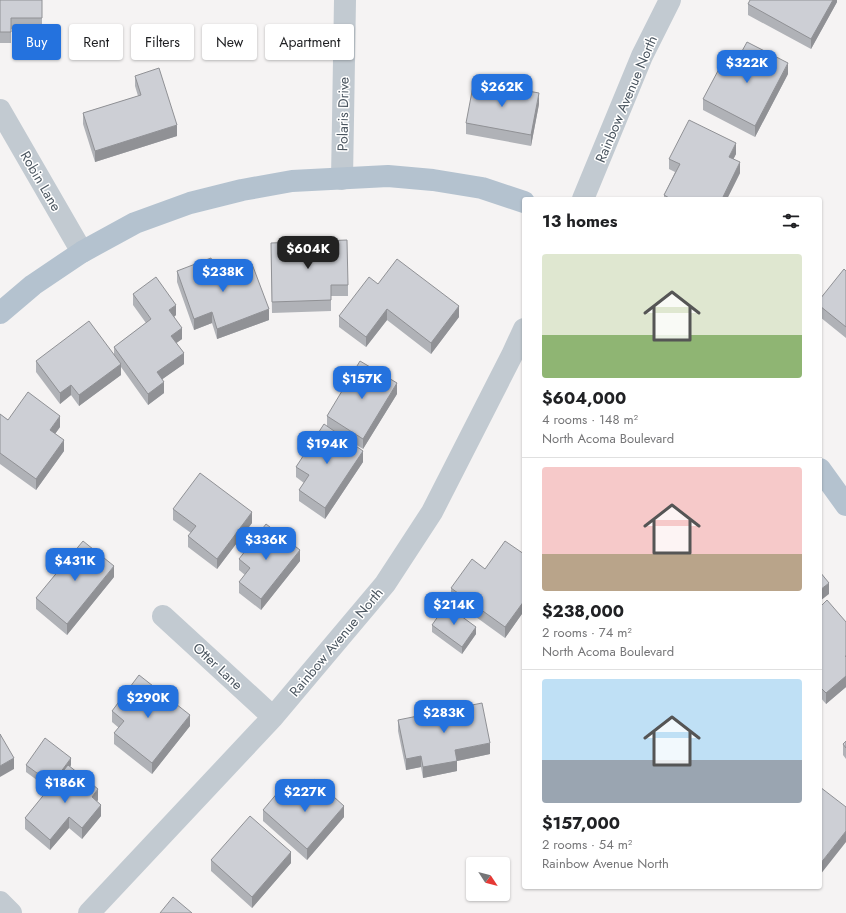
<!DOCTYPE html>
<meta charset="utf-8">
<style>
:root{--surface:#fff;--page:#f2f2f2;--text:#202124;--muted:#757577;--line:#e0e0e0;--accent:#2472de}
body{margin:0;font-family:Jost,sans-serif;background:var(--page);color:var(--text);height:100vh;display:flex;flex-direction:column;font-size:15px;white-space:nowrap}
*{box-sizing:border-box;margin:0}
p{font-size:13px;color:var(--muted)}
.icon{flex:none;width:22px;height:22px;fill:none;stroke:currentColor;stroke-width:2;stroke-linecap:round;stroke-linejoin:round}
.map{position:relative;flex:1;overflow:hidden}
.details{position:absolute;left:522px;top:197px;width:300px;height:692px;display:flex;flex-direction:column;background:var(--surface);border-radius:4px;box-shadow:0 1px 3px #0004}
.details>*{flex:none}
.banner{position:absolute;left:12px;top:24px;width:380px;height:36px;display:flex;gap:8px}
.needle{width:26px;rotate:126deg}
.tools{position:absolute;left:466px;top:857px;display:grid;gap:8px}
.tools a{display:grid;place-items:center;width:44px;height:44px;border-radius:4px;background:var(--surface);box-shadow:0 1px 3px #0004;font-size:20px}
.price{position:absolute;translate:-50% -34px;padding:0 9px;border-radius:8px;background:var(--accent);color:#fff;font-size:13px;line-height:26px;filter:drop-shadow(0 1px 2px #0008)}
.price::after{content:'';position:absolute;left:50%;top:24px;width:12px;height:9px;margin-left:-6px;background:inherit;clip-path:polygon(0 0,100% 0,50% 100%)}
.price.selected{background:#222;color:#fff}
ul{padding:0;list-style:none}
li{display:grid;align-content:center;gap:8px;height:212px;padding:0 20px}
li+li{border-top:1px solid var(--line)}
li span{display:grid;place-items:center;height:124px;border-radius:4px;color:#555}
li>.icon{margin-inline-start:auto}
span .icon{width:72px;height:72px;fill:#fffc;stroke-width:1}
li b{font-size:17px}
h2{display:flex;justify-content:space-between;align-items:center;height:48px;padding:0 20px;font-size:17px}
.tag{padding:0 14px;border-radius:4px;background:var(--surface);box-shadow:0 1px 3px #0004;font-size:14px;line-height:36px}
.tag.selected{background:var(--accent);color:#fff}
.map>svg:first-child{display:block}
</style>
<div class="map">
<svg width="846" height="913" viewBox="0 0 846 913">
<rect width="100%" height="100%" fill="#f5f3f3"/>
<g fill="none" stroke-linecap="round" stroke-linejoin="round">
<!-- minor -->
<path stroke="#c2cad1" stroke-width="22" d="M0 110 82 252
M342 179 345 0
M583 199 642 56 670 0
M163 616 273 717
M0 902 11 913
M89 913 273 717 385 584 432 512 512 355 524 329"/>
<!-- major -->
<path stroke="#b4c2cf" stroke-width="22" d="M0 313 33 285 82 252 135 223 190 203 242 190 292 181 388 176 433 180 482 188 524 202
M820 469 846 505"/>
</g>
<!-- wall -->
<path fill="#b0b2b7" d="M0 0H42V29H11V43H0Z
M837 0V2L811 49 748 15V4Z
M788 74 755 137 703 110V99Z
M135 76 177 136 95 162 83 124V113L138 96 135 86Z
M539 104 531 146 466 134V123Z
M736 154 733 159 740 173 727 199H664V195L675 172 669 169V159Z
M271 254 348 285V296H331V311L272 313Z
M177 271 218 277 269 320 217 339 212 323 194 330 177 282Z
M846 271V338L820 317V299Z
M378 284 459 317 431 354 387 320 366 347 339 327V316Z
M133 294 176 315 174 317 182 339 176 343 184 364 162 379 164 393 148 405 121 367V375L79 406 71 395 60 404 36 372V361L114 354V347L146 323 133 305Z
M397 394 363 449 337 433 363 462 325 519 299 501V490L304 483 296 477V467L327 426V416Z
M0 414 8 420 60 427 55 434 64 451 36 490 0 464Z
M173 509 252 523 217 569 188 547V536L191 533 173 520Z
M524 554V611L505 638 451 599V588L485 569Z
M239 559 300 561 261 610 239 593V582L245 575 239 570Z
M114 577 67 635 36 609V598Z
M820 607 846 622V687L826 704 820 697Z
M432 625 476 634 462 654 432 632Z
M112 711 190 726 152 774 114 744V733L119 728 112 722Z
M398 720 490 754 457 761V771L423 778 421 767 406 770 398 731Z
M846 741V759L843 755V744Z
M26 765H71L70 767 98 800 97 801 101 816 82 839 69 828 50 850 25 829V818L49 789 26 772Z
M293 803 344 817 307 860 263 821V810Z
M211 860 291 863 252 908 211 871Z"/>
<!-- shaded-wall -->
<path fill="#909195" d="M833 0H837V2L811 49V39Z
M788 63V74L755 137V126Z
M539 93V104L531 146V135Z
M177 125V136L95 162V151Z
M736 143V154L729 168V157Z
M740 162V173L727 199H722Z
M176 305V315L169 321V310Z
M459 306V317L431 354V343Z
M269 309V320L217 339V329Z
M387 309V320L366 347V337Z
M212 312V323L194 330V319Z
M182 328V339L171 347V336Z
M184 353V364L157 383V372Z
M121 364V375L79 406V395Z
M164 382V393L148 405V394Z
M397 383V394L363 449V439Z
M71 385V395L60 404V393Z
M60 416V427L50 441V430Z
M64 440V451L36 490V479Z
M363 451V462L325 519V508Z
M252 512V523L217 569V559Z
M300 550V561L261 610V599Z
M114 566V577L67 635V624Z
M829 583V594L820 601V590Z
M524 601V611L505 638V627Z
M476 627V634L462 654V647Z
M846 676V687L826 704V693Z
M190 715V726L152 774V763Z
M490 743V754L457 761V771L423 778V767L455 750Z
M421 756V767L406 770V759Z
M14 758V769L0 777V766Z
M71 758V765L52 791V784Z
M98 789V800L92 808V797Z
M101 805V816L82 839V828Z
M344 806V817L307 860V849Z
M69 817V828L50 850V840Z
M846 831V842L820 875V864Z
M291 852V863L252 908V897Z"/>
<!-- building -->
<path fill="#cdcfd5" stroke="#909195" d="M0 0H42V18H11V32H0Z
M750 0H833L811 39 748 4Z
M747 42 788 63 755 126 703 99 720 67 730 73Z
M159 68 177 125 95 151 83 113 141 95 135 76Z
M474 81 539 93 531 135 466 123Z
M689 120 736 143 729 157 740 162 722 199H671L664 195 680 164 669 159Z
M347 240 348 285H331V300L272 302 271 243Z
M211 258 218 277 252 264 269 309 217 329 212 312 194 319 177 271Z
M397 259 459 306 431 343 387 309 366 337 339 316 369 277 378 284Z
M844 269 846 271V327L820 306V299Z
M156 277 176 305 169 310 182 328 171 336 184 353 157 372 164 382 148 394 114 347 151 319 133 294Z
M89 321 121 364 79 395 71 385 60 393 36 361Z
M360 361 397 383 363 439 327 416Z
M28 392 60 416 50 430 64 440 36 479 0 453V414L8 420Z
M324 424 363 451 325 508 299 490 309 475 296 467Z
M200 473 252 512 217 559 188 536 196 526 173 509Z
M266 524 300 550 261 599 239 582 250 568 239 559Z
M83 541 114 566 67 624 36 598Z
M505 541 524 554V601L505 627 451 588 472 559 485 569Z
M820 572 829 583 820 590Z
M827 600 846 622V656H845L846 657V676L826 693 820 687V607Z
M446 605 476 627 462 647 432 625Z
M139 675 190 715 152 763 114 733 124 721 112 711Z
M482 703 490 743 455 750 457 761 423 767 421 756 406 759 398 720Z
M0 734 14 758 0 766Z
M45 738 71 758 52 784 26 765Z
M846 741V748L843 744Z
M68 765 98 789 92 797 101 805 82 828 69 817 50 840 25 818Z
M314 779 344 806 307 849 263 810 279 791 293 803Z
M820 787 846 807V831L820 864Z
M250 816 291 852 252 897 211 860Z
M173 897 192 913H160Z"/>
<g text-anchor="middle" dominant-baseline="central" stroke-width="3" stroke-linejoin="round" paint-order="stroke">
<!-- street labels -->
<g font-size="14" fill="#4b5660" stroke="#fff">
<text transform="translate(626 99) rotate(-67)">Rainbow Avenue North</text>
<text transform="translate(343 114) rotate(-89)">Polaris Drive</text>
<text transform="translate(41 181) rotate(60)">Robin Lane</text>
<text transform="translate(336 642) rotate(-50)">Rainbow Avenue North</text>
<text transform="translate(218 666) rotate(43)">Otter Lane</text>
</g>
</g>
</svg>
<div class="tools">
<a><svg class="needle" viewBox="-14 -14 28 28"><path d="M0-13l5 13h-10z" fill="#e53935"/><path d="M0 13l5-13h-10z" fill="#757577"/></svg></a>
</div>
<b class="price" style="left:747px;top:84px">$322K</b>
<b class="price" style="left:502px;top:108px">$262K</b>
<b class="price selected" style="left:308px;top:270px">$604K</b>
<b class="price" style="left:223px;top:293px">$238K</b>
<b class="price" style="left:362px;top:400px">$157K</b>
<b class="price" style="left:327px;top:465px">$194K</b>
<b class="price" style="left:266px;top:561px">$336K</b>
<b class="price" style="left:75px;top:582px">$431K</b>
<b class="price" style="left:454px;top:626px">$214K</b>
<b class="price" style="left:148px;top:719px">$290K</b>
<b class="price" style="left:444px;top:734px">$283K</b>
<b class="price" style="left:65px;top:804px">$186K</b>
<b class="price" style="left:305px;top:813px">$227K</b>
<div class="banner">
<a class="tag selected">Buy</a>
<a class="tag">Rent</a>
<a class="tag">Filters</a>
<a class="tag">New</a>
<a class="tag">Apartment</a>
</div>
<section class="details">
<h2>13 homes<svg class="icon" aria-label="filters" viewBox="0 0 24 24"><path d="M4 7h16M4 17h16"/><circle cx="9" cy="7" r="2"/><circle cx="15" cy="17" r="2"/></svg></h2>
<ul>
<li><span style="background:linear-gradient(#dfe7d0 65%,#8fb573 0)"><svg class="icon" aria-label="home" viewBox="0 0 24 24"><path d="M3 11l9-7 9 7M6 9v11h12V9"/></svg></span><div><b>$604,000</b><p>4 rooms · 148 m²</p><p>North Acoma Boulevard</p></div></li>
<li><span style="background:linear-gradient(#f6c9c9 70%,#b9a48a 0)"><svg class="icon" aria-label="home" viewBox="0 0 24 24"><path d="M3 11l9-7 9 7M6 9v11h12V9"/></svg></span><div><b>$238,000</b><p>2 rooms · 74 m²</p><p>North Acoma Boulevard</p></div></li>
<li><span style="background:linear-gradient(#bfe0f5 65%,#9aa5b1 0)"><svg class="icon" aria-label="home" viewBox="0 0 24 24"><path d="M3 11l9-7 9 7M6 9v11h12V9"/></svg></span><div><b>$157,000</b><p>2 rooms · 54 m²</p><p>Rainbow Avenue North</p></div></li>
</ul>
</section>
</div>
